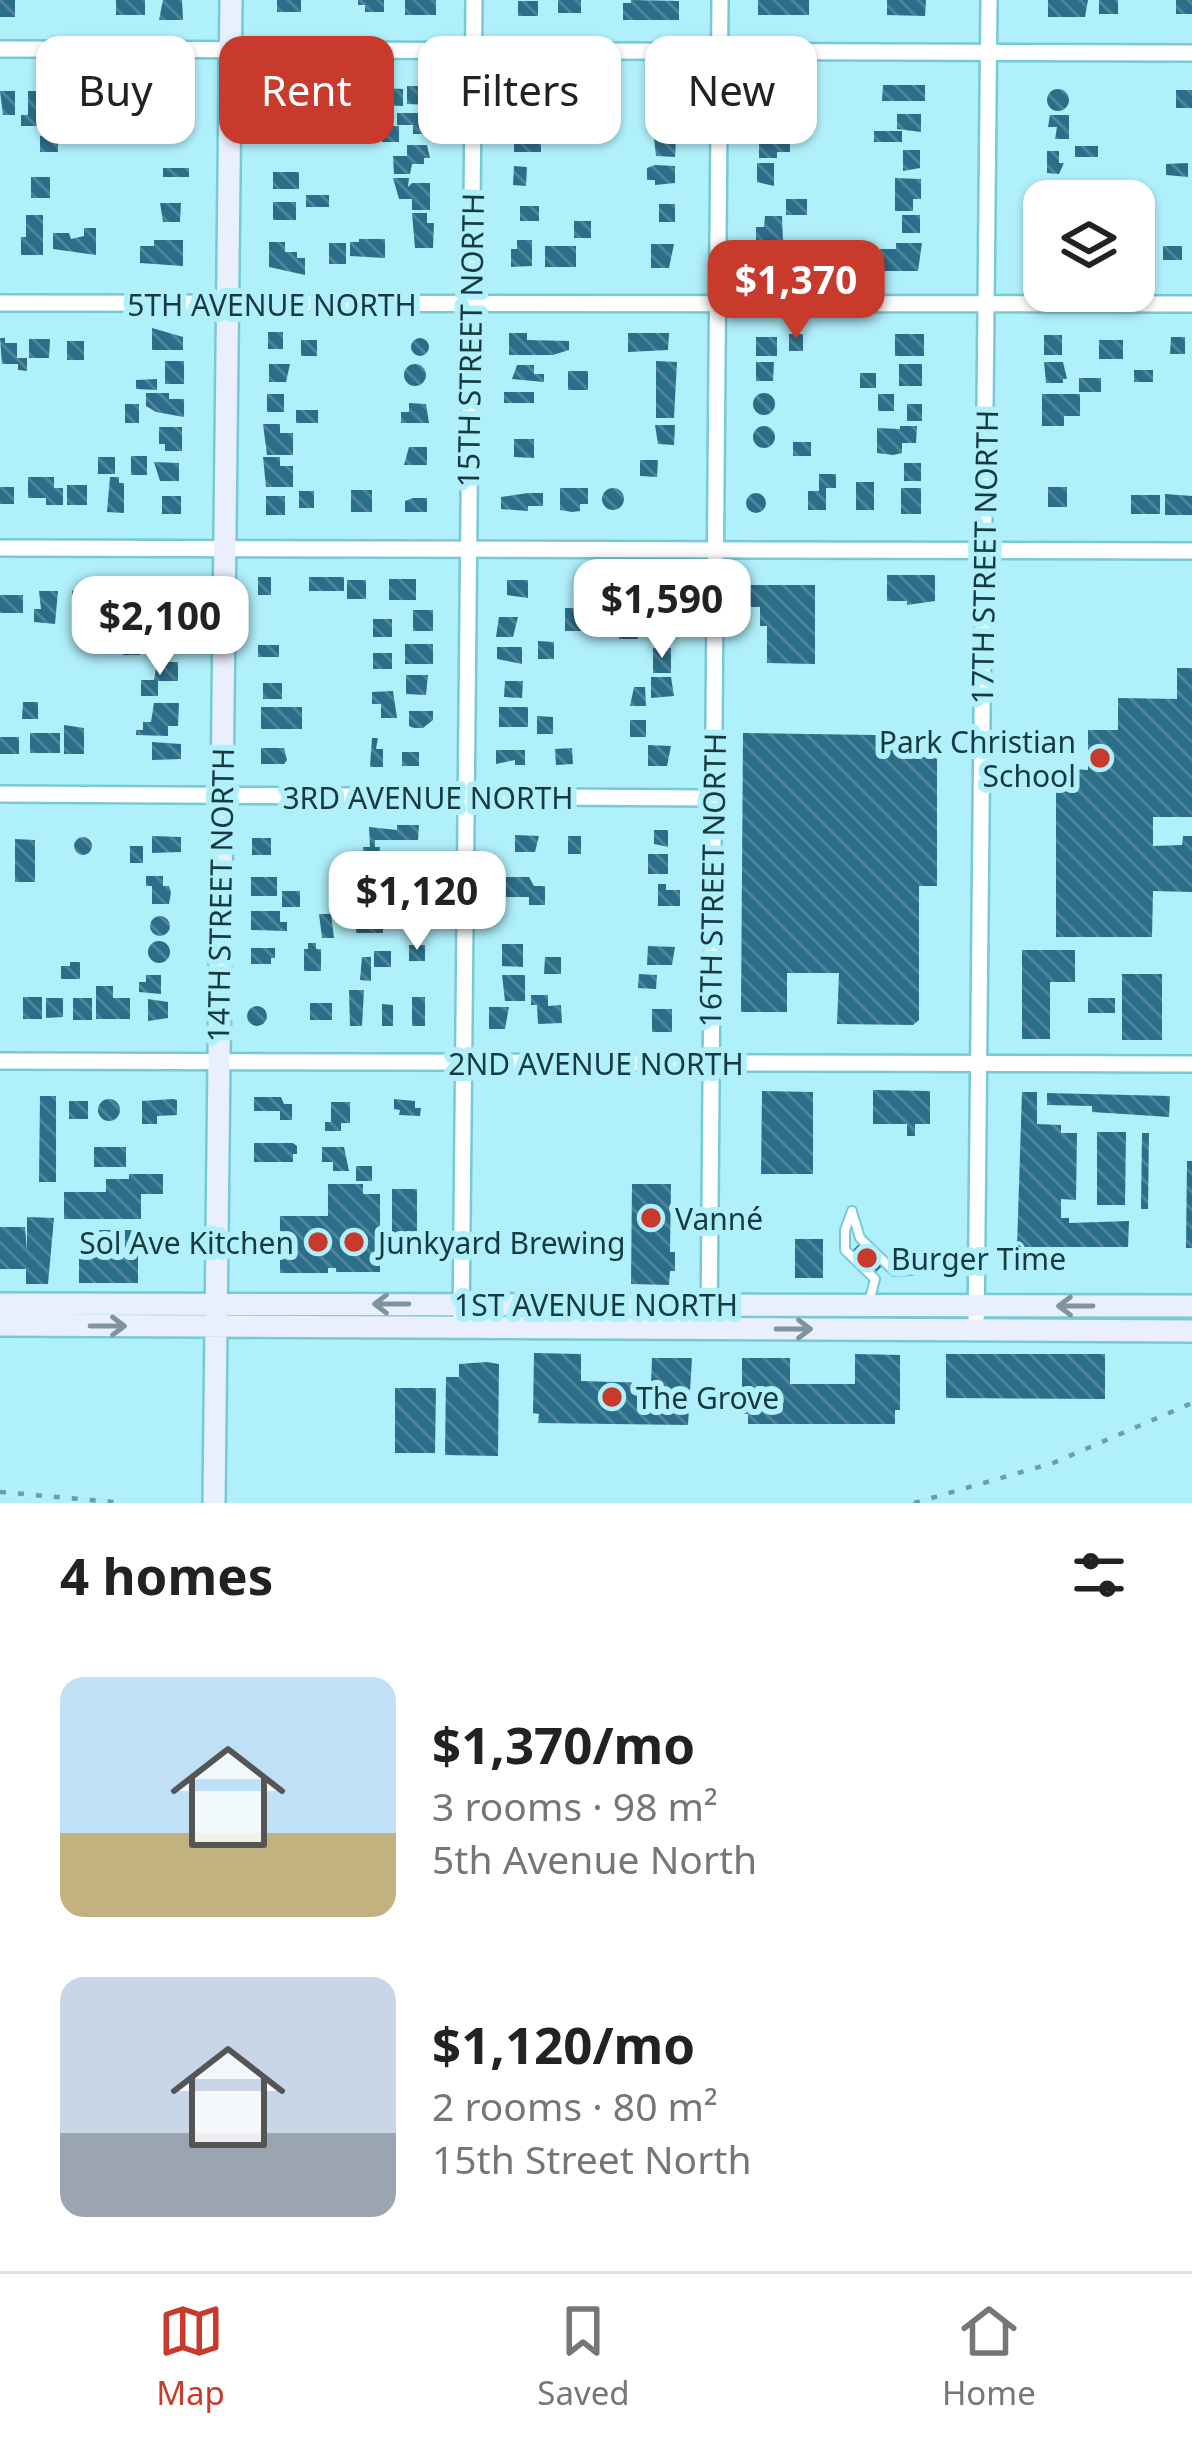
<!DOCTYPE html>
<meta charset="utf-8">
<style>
:root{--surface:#fff;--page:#f2f2f2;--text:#222;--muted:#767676;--line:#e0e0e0;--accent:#c73a2c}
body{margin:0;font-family:"Noto Sans",sans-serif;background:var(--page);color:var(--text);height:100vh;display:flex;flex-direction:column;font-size:45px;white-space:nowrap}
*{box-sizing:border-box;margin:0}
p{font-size:39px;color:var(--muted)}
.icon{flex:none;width:66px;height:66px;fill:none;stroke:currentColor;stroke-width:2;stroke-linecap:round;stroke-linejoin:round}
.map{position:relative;height:1503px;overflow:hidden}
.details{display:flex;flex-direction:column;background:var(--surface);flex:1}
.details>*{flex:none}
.banner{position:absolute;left:36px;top:36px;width:1122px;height:108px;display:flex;gap:24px}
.fabs{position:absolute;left:1023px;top:180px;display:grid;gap:24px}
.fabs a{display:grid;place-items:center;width:132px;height:132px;border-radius:24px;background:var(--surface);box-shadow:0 3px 9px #0004;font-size:60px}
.price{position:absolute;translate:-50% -102px;padding:0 27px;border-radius:24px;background:#fff;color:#222;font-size:39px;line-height:78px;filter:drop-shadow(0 3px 6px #0008)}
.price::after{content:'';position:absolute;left:50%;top:72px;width:36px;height:27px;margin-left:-18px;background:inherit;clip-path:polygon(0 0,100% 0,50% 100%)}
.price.on{background:var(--accent);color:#fff}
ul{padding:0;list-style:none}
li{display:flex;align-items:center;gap:36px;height:300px;padding:0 60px}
li span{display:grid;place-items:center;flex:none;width:336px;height:240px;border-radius:24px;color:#555}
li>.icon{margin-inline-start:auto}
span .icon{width:144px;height:144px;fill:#fffc;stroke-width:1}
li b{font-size:51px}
h2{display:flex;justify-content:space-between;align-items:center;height:144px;padding:0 60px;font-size:51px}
.chip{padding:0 42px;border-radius:24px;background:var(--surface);box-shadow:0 3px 9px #0004;font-size:42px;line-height:108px}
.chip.on{background:var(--accent);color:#fff}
.tab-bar{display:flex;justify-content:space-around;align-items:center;height:168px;border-top:3px solid var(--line);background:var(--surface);font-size:33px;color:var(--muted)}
.tab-bar a{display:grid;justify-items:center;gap:6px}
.tab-bar .on{color:var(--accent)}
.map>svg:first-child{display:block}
</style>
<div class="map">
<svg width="1192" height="1503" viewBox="0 0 1192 1503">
<defs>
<pattern id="building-back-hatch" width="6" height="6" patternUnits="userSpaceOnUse" patternTransform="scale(3)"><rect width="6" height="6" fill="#2c6e8a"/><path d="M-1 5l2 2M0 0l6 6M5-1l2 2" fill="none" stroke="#4f8499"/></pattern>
</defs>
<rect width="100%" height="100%" fill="#b0f0fb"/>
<!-- building -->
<path fill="url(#building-back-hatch)" d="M0 0H15V17H0Z
M116 0H145V15H116Z
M163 0H182L183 20H159Z
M277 0H301V12H277Z
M358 0H384V12H365V5H358Z
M405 0H436V15H405Z
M558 0H581V13H558Z
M631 0 679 1V20H623V3H631Z
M758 0H809V15H758Z
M887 0H926L925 16 887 15Z
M1048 0H1088L1085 17H1048Z
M1099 0H1118V14H1099Z
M1176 0H1192V14H1176Z
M518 1H538V16H518Z
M122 84H137V90H164V84H179V107H122Z
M272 84H295L294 110H272Z
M883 85H925V101H882Z
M407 86H431V105L407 104Z
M300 87 324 88V105H300Z
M383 88 403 89V106L382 105Z
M758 89H776V115H760Z
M1047 100a11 11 0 1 1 22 0a11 11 0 1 1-22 0Z
M1176 90H1192V108H1176Z
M0 91H15V115H3Z
M28 91H50V118H46V126H21V115H28Z
M62 92H97V111H62Z
M658 92H675V114H658Z
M515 93H530V111H515Z
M161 112H181L180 134H160Z
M397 113H430V134H413V125H397Z
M273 114H299V126H289V134H271Z
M897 114H921V132L897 129Z
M1050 115H1069V139H1055L1057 127H1048Z
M573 120H592V144H572Z
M772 121H790V152H777V158H759V132H772Z
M382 126H399V142H382Z
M653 129H667V138H676L675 157 656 156Z
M874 131H902V142H874Z
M514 134H541V152H514Z
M40 136H58V152H40Z
M407 145H427L430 158H424V164H412L410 174H394L393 156H407Z
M1075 146H1098V157H1075Z
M903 150H920V168L903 171Z
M1047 151H1059V163H1064L1059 174 1047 173Z
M757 163H774V186L757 182Z
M1188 163V177L1166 175V164Z
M655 165 675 166V183L655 185V180H647V168Z
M514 166 527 167 526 186 513 185Z
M163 168H189V177H163Z
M273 172H299V189H273Z
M31 177H50V198H31Z
M393 178H409L408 187 412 183H430V210H412V199H399Z
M895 178 921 179V199H913V211H895Z
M306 195H329V207H306Z
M786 199H807V215H786Z
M273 202H296V220H273Z
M160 203H181L180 222H163Z
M659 204H675V222H659Z
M520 206H539V221H520Z
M412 213H427V223H434L433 248H415Z
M26 215H43V255H21V237H26Z
M902 215H920V233H902Z
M765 216H782L783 242H756V227H764Z
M574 221H591V238H574Z
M84 228H96V255L53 249V233H69L71 239 84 236Z
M359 239H385V258L350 256V242H359Z
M154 240H183V266L140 263V246H154Z
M517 240H532V266L511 267V249H517Z
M269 242H285V252H297V258H305V275L269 267Z
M329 243H346V264H329Z
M896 243H922L918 271H880V249H896Z
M651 244H674L669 268H651Z
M545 246H576V267H545Z
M1163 246H1182V260H1163Z
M784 248V269L758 267V250Z
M809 250H826V264H809Z
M152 328 183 337V350H152Z
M268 332H283V349H268Z
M509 333H527V340L569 341V350L553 355H509Z
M628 333H669L668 350 628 352Z
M789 334H803V351H789Z
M895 334H924V356H895Z
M1044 335H1062V355H1044Z
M756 337H777V356H756Z
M1171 337H1185V354H1170Z
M411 347a9 9 0 1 1 18 0a9 9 0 1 1-18 0Z
M0 338H5V343H17V358H27V371L18 370V364H2Z
M29 339H50L49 358H29Z
M301 340H317V356H301Z
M1099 340H1123V359H1099Z
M67 341H84V360H67Z
M165 361H184V384H165Z
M656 361 677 362 674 418H656Z
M756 362H774L773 381H756Z
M1044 362H1063L1067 379H1063V383H1046Z
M404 375a11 11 0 1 1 22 0a11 11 0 1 1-22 0Z
M269 364H290L286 382H269Z
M899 364H922V386H899Z
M517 365H534V374H544V382L512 379Z
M1134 370H1153V382H1134Z
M568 371H588V390H568Z
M860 373H876V388H860Z
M1079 378H1101V392H1079Z
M157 379V390L136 389V380Z
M504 392H534V403H504Z
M146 393H169V399H184V417L156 412 146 406Z
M753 404a11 11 0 1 1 22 0a11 11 0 1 1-22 0Z
M267 394H284V412H267Z
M878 394H894V411H878Z
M1042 394H1080V416H1064V426H1042Z
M409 403 426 404 429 423H401V412H409Z
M125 404H139V423H125Z
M907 404H922V421H907Z
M296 410H318V423H296Z
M263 424H280V433H293V455H267Z
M655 425H675L674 445 658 444Z
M900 426H917L916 443H902V453L893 455 877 453V428L900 429Z
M753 437a11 11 0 1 1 22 0a11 11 0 1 1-22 0Z
M159 427H182V451H165V444H159Z
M514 439H534V458L514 457Z
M793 442H811V456H793Z
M409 447H427V465H404Z
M131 456H147V475H131Z
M98 457H115V474H98Z
M263 457H280V466H293V487H266Z
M640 460H658L657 477 640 476Z
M154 462 179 463V481H160Z
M904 463H921V481H904Z
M819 474H836V488H826V510H808V491H819Z
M28 477H54V488H63V505H46V498H28Z
M110 477H119V483H124V513L107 512Z
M856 482H874V510H856Z
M67 485H87V505H67Z
M0 487H14V504H0Z
M1048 487H1067V507H1048Z
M560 488H588V504H580V511L572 512 560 510Z
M901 488H921V514H901Z
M602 499a11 11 0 1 1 22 0a11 11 0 1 1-22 0Z
M351 490H372V512H351Z
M299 491H314V508H299Z
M746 503a10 10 0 1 1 20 0a10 10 0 1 1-20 0Z
M528 493H543V506H528V511L501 509V497Z
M1165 494 1192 496V515H1165Z
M1131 495H1160V514H1131Z
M162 496H181V514H162Z
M266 496H285V515H266Z
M413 498H427V512H405V501Z
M887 575H935V601L907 605V601H887Z
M258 577H271V595H258Z
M309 577H344V591H309Z
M389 579H416V600H389Z
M347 580H366V599H347Z
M507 580H528V598L507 595Z
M152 582H178L182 594 178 598H152Z
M741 585H815V664L767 663V626H760V607H738Z
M106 586H133V608H98V590H106Z
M82 589 90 591V615H78V608H72V591Z
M39 591H58L55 624 34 622V609H41Z
M0 595H23V613H0Z
M565 608H583V631H565Z
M413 610H433V631H413Z
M652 614H668V634H651Z
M499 617H518L513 637H496Z
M373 619H392V637H373Z
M619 622H638V639H619Z
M154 627H179V649H154Z
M123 637H140V655H123Z
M538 641 554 642V659H538Z
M405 644H433V664H405Z
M258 645H279V657H258Z
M497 647H522V664L497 659Z
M653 648H671V673H653Z
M373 653H392V669H373Z
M157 662H178V681H158V696H141V680H154Z
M1177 668H1192V817H1153V846L1182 845 1183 836H1192V892L1153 891 1152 937H1056V778H1072V769L1088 770V730H1118V698L1177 699Z
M406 675H428L426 695 406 694Z
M651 677H671L674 696 651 698Z
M505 681H523L522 698 504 697Z
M263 683H282V699H263Z
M634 687H645L646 706H630Z
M393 691 397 718H381V704H372V692Z
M23 702H38V719H22Z
M154 703H179L178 726H168V736L136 735V730H143V722H151Z
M261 707H302V729H261Z
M499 707H528V727H499Z
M409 711H433V720L423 728H414L409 726Z
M537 716 553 717V734H537Z
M630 720H646V737H630Z
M64 725 84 728V754H64Z
M30 733H60V753H30Z
M743 733 937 736V886H919V1020L913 1025 837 1024 839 973H787V1012H741Z
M0 737H19V754H0Z
M372 738H378L376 749H383V767H370Z
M152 742 181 744V759L152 760Z
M648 745 671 746 667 766H648Z
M261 748H284L287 760 284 764H261Z
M572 748 573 764 556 765 555 749Z
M496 750H525V765H515V760L496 764Z
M402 752H419V766H402Z
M397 825H419L418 840H375V847H380L379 867H370V861H363V847H370L369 827 397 830Z
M654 830H668V847L654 844Z
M515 835 539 836 535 852H515Z
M152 836 181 837V852L152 853Z
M568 836H581V854H568Z
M74 846a9 9 0 1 1 18 0a9 9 0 1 1-18 0Z
M252 838H271V855H252Z
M15 839 35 840V882H15Z
M130 846H143V863H130Z
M396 853H420L423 857 420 871H396Z
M648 854H668V874H648Z
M146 876H163V886H169L171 892 169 904H152V886H146Z
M251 877H277V896H251Z
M395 877H420V892H394Z
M506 877H529L534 886H545V905H529V897H506Z
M658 884H666V890H680V906H658Z
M282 891H300V907H282Z
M356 910H383V933H356Z
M251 911H280V922H287V931L251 930Z
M319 914H331L334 938H322Z
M150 926a10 10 0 1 1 20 0a10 10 0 1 1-20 0Z
M148 952a11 11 0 1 1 22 0a11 11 0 1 1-22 0Z
M308 943H316V949H321V971H304V949H308Z
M502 944H523V967L502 966Z
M409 945H425V961H409Z
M648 946 675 947 672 965H647Z
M251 948H275V958H271V964H251Z
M1022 950H1075V982H1050V1039H1022Z
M374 951H391V967H374Z
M362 957H371V981L360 980Z
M545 957H561V974H544Z
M70 962H80V979H61V966H70Z
M639 974 657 975 656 989 638 988Z
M1122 974H1162V1040H1122Z
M146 975H161V994L139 992V982H146Z
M502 975H525V1001H505Z
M96 986H113V998H130V1019H96Z
M349 990H364L362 1026H350Z
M531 995H548V1006L561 1005 562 1023 538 1024 537 1005H531Z
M23 997H42V1019H23Z
M412 997H425V1026H412Z
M46 998H63V1017L46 1018Z
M73 998H92V1020H73Z
M1088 998H1115V1013H1088Z
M148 999 168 1002V1018L148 1021Z
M310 1003H332V1020H310Z
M382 1004 393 1005V1026H382Z
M247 1016a10 10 0 1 1 20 0a10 10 0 1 1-20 0Z
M489 1007H509L505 1029H489Z
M652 1009H672V1032H652Z
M873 1090 930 1091V1124H915V1136H907V1124H873Z
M762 1091 813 1092V1174H761Z
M1022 1092H1037V1124L1061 1125V1133H1077L1076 1200 1061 1199V1218H1069V1223L1129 1221 1128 1247H1017Z
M1047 1093 1170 1096 1169 1117 1092 1112V1106L1047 1105Z
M40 1096H56V1182H39Z
M254 1097H281L284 1104H292V1120H280V1111H254Z
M173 1099 177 1100V1115L157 1116V1124H142V1101Z
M394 1099 415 1101V1108H421L420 1116 399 1115 400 1110 394 1109Z
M98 1110a11 11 0 1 1 22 0a11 11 0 1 1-22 0Z
M69 1101H88V1119H69Z
M331 1102H350V1123H341V1131H325V1122H331Z
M1097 1132H1126L1125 1205H1097Z
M1142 1133H1149L1148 1209H1141Z
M254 1143H293L297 1146V1154H293V1162H254Z
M94 1147H126V1167H94Z
M322 1147H344L349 1171H333V1162H322Z
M1187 1161H1192V1248H1186Z
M356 1166H372V1181H356Z
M129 1174H163V1194H141V1219H64V1192H106V1179H129Z
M328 1184H363V1194H380V1272H336V1268H328V1273H280V1216H328Z
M632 1184H671L670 1252H675V1271H670L669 1285 631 1284Z
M392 1189H417V1258H392Z
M27 1217 54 1218 48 1284H26V1269H0V1227H25L27 1251Z
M98 1230H138V1283H79V1249H98Z
M795 1239H823V1278H795Z
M861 1242 883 1265 874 1274 852 1251Z
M534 1353 581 1354V1381L651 1383 652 1358H692L688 1425 538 1423 539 1414 533 1413Z
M855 1354 900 1355V1410H895V1424H748V1414H742V1358H790V1384H855Z
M946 1354H1105V1399L946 1398Z
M487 1362 499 1364 498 1456 445 1455 446 1377H459V1364Z
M395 1388H436L435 1453H395Z"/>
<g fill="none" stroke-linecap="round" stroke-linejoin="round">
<defs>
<path id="lane" d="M852 1211 845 1230V1250L875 1279 869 1302
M852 1212 860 1238 894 1271 913 1270"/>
<path id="street" d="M0 49 1192 53
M0 303 1192 304
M0 548 1192 551
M0 794 713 798
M0 1061 1192 1064
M461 1327 474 0
M709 1328 720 0
M976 1330 989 0"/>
<path id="secondary" d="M0 1304 1192 1306
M0 1325 1192 1331
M214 1503 231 0"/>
</defs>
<!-- lane casing -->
<use href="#lane" stroke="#76c9d6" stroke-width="12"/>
<!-- street casing -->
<use href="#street" stroke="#76c9d6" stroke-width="20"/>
<!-- secondary casing -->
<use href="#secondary" stroke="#76c9d6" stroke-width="26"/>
<!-- lane -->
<use href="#lane" stroke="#fff" stroke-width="8"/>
<!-- street -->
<use href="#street" stroke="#fff" stroke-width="15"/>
<!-- secondary -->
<use href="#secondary" stroke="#eaeffd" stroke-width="21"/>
<!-- rail -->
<path stroke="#6b9ea6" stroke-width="4.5" stroke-dasharray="6 12" stroke-linecap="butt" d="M0 1492 125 1503
M914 1503 1053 1463 1192 1403"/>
</g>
<!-- one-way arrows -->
<defs><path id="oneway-shaft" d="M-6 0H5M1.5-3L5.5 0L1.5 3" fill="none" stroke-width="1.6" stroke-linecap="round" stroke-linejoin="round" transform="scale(3)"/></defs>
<g stroke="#80949e">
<use href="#oneway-shaft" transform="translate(391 1304) rotate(180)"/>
<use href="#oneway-shaft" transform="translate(1075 1306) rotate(-180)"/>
<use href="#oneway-shaft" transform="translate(108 1326)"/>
<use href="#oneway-shaft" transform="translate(794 1329)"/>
</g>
<!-- markers -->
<g fill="#c73a2c" stroke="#b0f0fb" stroke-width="4.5">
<circle cx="1100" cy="758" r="12"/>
<circle cx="651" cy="1218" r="12"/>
<circle cx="318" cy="1242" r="12"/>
<circle cx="354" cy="1242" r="12"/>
<circle cx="867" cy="1258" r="12"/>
<circle cx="612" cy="1397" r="12"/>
</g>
<g text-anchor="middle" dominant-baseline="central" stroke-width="12" stroke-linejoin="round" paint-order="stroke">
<!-- street labels -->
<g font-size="30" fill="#173a40" stroke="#b0f0fb">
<text x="272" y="304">5TH AVENUE NORTH</text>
<text transform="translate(470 340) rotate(-89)">15TH STREET NORTH</text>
<text transform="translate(984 557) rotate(-89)">17TH STREET NORTH</text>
<text x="428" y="797">3RD AVENUE NORTH</text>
<text transform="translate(712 880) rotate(-89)">16TH STREET NORTH</text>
<text transform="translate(220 895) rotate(-89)">14TH STREET NORTH</text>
<text x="596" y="1063">2ND AVENUE NORTH</text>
<text x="596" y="1304">1ST AVENUE NORTH</text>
</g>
<!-- poi labels -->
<g font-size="30" fill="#173a40" stroke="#b0f0fb" text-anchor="start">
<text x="1076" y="741" text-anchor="end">Park Christian<tspan x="1076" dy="34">School</tspan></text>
<text x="675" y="1218">Vanné</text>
<text x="294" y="1242" text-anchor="end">Sol Ave Kitchen</text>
<text x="378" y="1242">Junkyard Brewing</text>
<text x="891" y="1258">Burger Time</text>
<text x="636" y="1397">The Grove</text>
</g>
</g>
</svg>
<div class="fabs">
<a><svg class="icon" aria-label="layers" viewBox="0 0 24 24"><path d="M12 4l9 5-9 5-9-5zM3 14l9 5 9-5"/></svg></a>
</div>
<b class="price on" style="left:796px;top:342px">$1,370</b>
<b class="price" style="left:662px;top:661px">$1,590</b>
<b class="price" style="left:160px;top:678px">$2,100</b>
<b class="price" style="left:417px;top:953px">$1,120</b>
<div class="banner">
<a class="chip">Buy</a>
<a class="chip on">Rent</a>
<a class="chip">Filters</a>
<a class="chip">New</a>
</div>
</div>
<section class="details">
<h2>4 homes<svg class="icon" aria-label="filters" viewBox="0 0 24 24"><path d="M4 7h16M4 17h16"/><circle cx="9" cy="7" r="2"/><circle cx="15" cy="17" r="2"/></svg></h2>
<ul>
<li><span style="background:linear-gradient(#bfe0f5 65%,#c2b280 0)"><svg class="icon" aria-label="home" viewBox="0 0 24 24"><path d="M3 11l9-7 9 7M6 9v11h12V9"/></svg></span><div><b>$1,370/mo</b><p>3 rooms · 98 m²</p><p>5th Avenue North</p></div></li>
<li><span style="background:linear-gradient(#c9d6e8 65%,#9aa5b1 0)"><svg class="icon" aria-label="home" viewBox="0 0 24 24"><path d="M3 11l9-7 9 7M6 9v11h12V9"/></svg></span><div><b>$1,120/mo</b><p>2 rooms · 80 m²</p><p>15th Street North</p></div></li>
</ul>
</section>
<nav class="tab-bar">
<a class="on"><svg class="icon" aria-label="map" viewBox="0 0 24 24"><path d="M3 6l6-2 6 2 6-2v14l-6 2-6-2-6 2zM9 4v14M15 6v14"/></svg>Map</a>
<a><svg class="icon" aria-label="saved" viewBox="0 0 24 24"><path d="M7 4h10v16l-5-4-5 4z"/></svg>Saved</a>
<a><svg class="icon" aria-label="home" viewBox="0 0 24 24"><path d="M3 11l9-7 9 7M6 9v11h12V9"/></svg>Home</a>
</nav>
